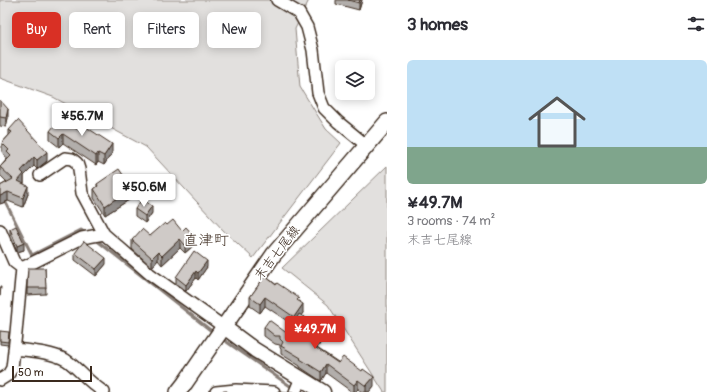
<!DOCTYPE html>
<meta charset="utf-8">
<style>
:root{--surface:#fff;--page:#f2f2f3;--text:#2b2b33;--muted:#7c7c81;--line:#e1e1e2;--accent:#d93025}
body{margin:0;font-family:Pangolin,"Klee One",sans-serif;background:var(--page);color:var(--text);height:100vh;display:flex;flex-direction:column;font-size:15px;white-space:nowrap}
*{box-sizing:border-box;margin:0}
p{font-size:13px;color:var(--muted)}
.icon{flex:none;width:22px;height:22px;fill:none;stroke:currentColor;stroke-width:2;stroke-linecap:round;stroke-linejoin:round}
.map{position:relative;flex:1;overflow:hidden}
.sheet{display:flex;flex-direction:column;background:var(--surface);width:340px}
.sheet>*{flex:none}
.top-card{position:absolute;left:12px;top:12px;width:315px;height:36px;display:flex;gap:8px}
.fabs{position:absolute;left:335px;top:60px;display:grid;gap:8px}
.fabs a{display:grid;place-items:center;width:40px;height:40px;border-radius:6px;background:var(--surface);box-shadow:0 2px 10px #0003;font-size:20px}
.scale{position:absolute;left:12px;bottom:10px;width:80px;box-sizing:border-box;padding-left:4px;border:2px solid #3b2a1e;border-top:0;font-size:11px;line-height:14px;white-space:nowrap;color:#3b2a1e;-webkit-text-stroke:3px #fff;paint-order:stroke}
.price{position:absolute;translate:-50% -34px;padding:0 9px;border-radius:4px;background:#fff;color:#222;font-size:13px;line-height:26px;filter:drop-shadow(0 1px 2px #0008)}
.price::after{content:'';position:absolute;left:50%;top:24px;width:12px;height:9px;margin-left:-6px;background:inherit;clip-path:polygon(0 0,100% 0,50% 100%)}
.price.on{background:var(--accent);color:#fff}
ul{padding:0;list-style:none}
li{display:grid;align-content:center;gap:8px;height:212px;padding:0 20px}
li+li{border-top:1px solid var(--line)}
li span{display:grid;place-items:center;height:124px;border-radius:6px;color:#555}
li>.icon{margin-inline-start:auto}
span .icon{width:72px;height:72px;fill:#fffc;stroke-width:1}
li b{font-size:17px}
h2{display:flex;justify-content:space-between;align-items:center;height:48px;padding:0 20px;font-size:17px}
.pill{padding:0 14px;border-radius:6px;background:var(--surface);box-shadow:0 2px 10px #0003;font-size:14px;line-height:36px}
.pill.on{background:var(--accent);color:#fff}
main{display:flex;flex:1;min-height:0}
.map>svg:first-child{display:block}
</style>
<main>
<div class="map">
<svg width="387" height="392" viewBox="0 0 387 392">
<rect width="100%" height="100%" fill="#fff"/>
<filter id="ink" filterUnits="userSpaceOnUse"><feTurbulence type="fractalNoise" baseFrequency=".025" numOctaves="2"/><feDisplacementMap in="SourceGraphic" scale="8" xChannelSelector="R" yChannelSelector="G"/><feConvolveMatrix kernelMatrix="1 2 1 2 8 2 1 2 1" color-interpolation-filters="sRGB"/></filter>
<g filter="url(#ink)">
<!-- green -->
<path fill="#e2e0de" stroke="#8e857e" d="M0 0H309L295 29 300 87 326 129 341 143 253 258 223 230 146 147 53 97 0 78Z
M387 166V392H384L328 305 282 268Z"/>
<g fill="none" stroke-linecap="round" stroke-linejoin="round">
<!-- stream -->
<path stroke="#887e77" stroke-width="3" d="M4 199 32 255 81 230 87 234
M95 239 214 333
M221 338 293 388"/>
<defs>
<path id="minor" d="M277 0 299 13 307 27 313 50 318 93 324 108 338 122 366 145
M40 175 65 158 72 159 77 163 79 169 82 193 104 234 150 274 224 327
M0 230 14 262 22 268
M14 349C31 351 50 352 66 360 78 368 90 384 104 392
M0 380 8 375 12 368 16 333 22 268 82 238 104 234
M216 392 236 390 274 392
M295 392 301 378"/>
<path id="tertiary" d="M224 327 255 350 323 392"/>
<path id="secondary" d="M178 392 185 383 274 254 387 122"/>
</defs>
<!-- minor casing -->
<use href="#minor" stroke="#3b2a1e" stroke-width="14"/>
<!-- tertiary casing -->
<use href="#tertiary" stroke="#3b2a1e" stroke-width="17"/>
<!-- secondary casing -->
<use href="#secondary" stroke="#3b2a1e" stroke-width="18"/>
<!-- minor -->
<use href="#minor" stroke="#fff" stroke-width="11"/>
<!-- tertiary -->
<use href="#tertiary" stroke="#fff" stroke-width="14"/>
<!-- secondary -->
<use href="#secondary" stroke="#fff" stroke-width="15"/>
</g>
<!-- wall -->
<path fill="#b2aeab" stroke="#3b2a1e" d="M336 0H362L359 10 336 4Z
M0 100 8 118 6 127 0 126Z
M9 130 47 161 37 169 34 166 24 176V184L28 194 23 207 8 201 0 204V186L7 182 0 175V167L7 159V158L2 152V143L9 135Z
M50 131H79L112 153 104 165 98 162 96 165 63 143 59 147 50 140Z
M97 184 132 198 105 215 94 198V189L97 187Z
M135 209 152 213 145 223 135 216Z
M167 225 194 245 185 253 180 248 162 265 158 260 152 267 132 249V240L150 236Z
M10 229 24 250 17 252 10 235Z
M75 253 106 264 96 276 75 260Z
M207 267 198 280 196 278 186 291 176 284V277Z
M45 268 46 294 27 295V288Z
M265 276 299 302 303 313 301 315 316 331 321 342 317 348 374 386 369 392H362L358 389 355 392H352L326 373 321 381 300 367V366L281 354V349L280 348V345L275 344 264 336V327L288 334 293 325 265 306 260 313 250 306V297Z
M0 331 9 335 8 345 0 344Z"/>
<!-- shaded-wall -->
<path fill="#918d8b" stroke="#3b2a1e" d="M360 0H362L359 10V3Z
M8 109V118L6 127V118Z
M63 134V143L59 147V138Z
M112 144V153L104 165V156Z
M47 152V161L37 169V160Z
M98 153V162L96 165V156Z
M34 157V166L24 176V183L18 190V181L21 171Z
M28 186V194L23 207V198Z
M132 188V198L105 215V206Z
M8 192V201L0 204V196Z
M152 206V213L145 223V216Z
M194 236V245L185 253V245Z
M180 239V248L162 265V256Z
M24 243V250L17 252V246Z
M158 252V260L152 267V258Z
M106 258V264L96 276V269Z
M207 261V267L198 280V273Z
M196 271V278L186 291V285Z
M265 297V306L260 313V304Z
M303 304V313L294 326V317Z
M316 324V332L314 329Z
M321 333V342L313 355V346Z
M326 364V373L321 381V372Z
M374 377V386L369 392H366V386Z
M358 380V389L355 392H354V385Z"/>
<!-- building -->
<path fill="#cfcac7" stroke="#3b2a1e" d="M348 0H360L359 3Z
M0 100 8 109 6 118 0 117Z
M61 117 79 131 83 125 112 144 104 156 98 153 96 156 63 134 59 138 50 131Z
M18 120 47 152 37 160 34 157 21 171 24 174 18 181 28 186 23 198 8 192 0 196V186L13 179 0 167 11 156 7 152 9 150 2 143 12 132 9 130Z
M119 169 132 188 105 206 94 189 98 186 97 184Z
M142 199 152 206 145 216 135 209Z
M173 220 182 231 186 227 194 236 185 245 180 239 162 256 158 252 152 258 132 240 142 229 150 236 165 223 167 225Z
M16 226 24 243 17 246 10 229Z
M84 241 106 258 96 269 75 253Z
M194 251 207 261 198 273 196 271 186 285 176 277Z
M28 268H45L46 288H27Z
M265 276 276 285 277 283 299 298 297 300 303 304 294 317 265 297 260 304 250 297Z
M0 287H1L0 296Z
M299 314 316 324 314 329 321 333 313 346 338 363 343 357 362 371 363 369 374 377 366 386 358 380 354 385 326 364 321 372 300 359 301 358 281 346 283 342 280 339V336H275L264 327 269 320 288 334Z
M0 331 9 332 8 342 0 341Z
M227 391V392H213Z
M278 391 293 392H278Z"/>
</g>
<g text-anchor="middle" dominant-baseline="central" stroke-width="3.5" stroke-linejoin="round" paint-order="stroke">
<!-- street labels -->
<g font-size="13" fill="#3b2a1e" stroke="#fff">
<text transform="translate(277 253) rotate(-52)">末吉七尾線</text>
</g>
<!-- quarter labels -->
<g font-size="15" fill="#3b2a1e" stroke="#fff">
<text x="206" y="240">直津町</text>
</g>
</g>
</svg>
<div class="fabs">
<a><svg class="icon" aria-label="layers" viewBox="0 0 24 24"><path d="M12 4l9 5-9 5-9-5zM3 14l9 5 9-5"/></svg></a>
</div>
<div class="scale">50 m</div>
<b class="price" style="left:82px;top:137px">¥56.7M</b>
<b class="price" style="left:144px;top:208px">¥50.6M</b>
<b class="price on" style="left:315px;top:350px">¥49.7M</b>
<div class="top-card">
<a class="pill on">Buy</a>
<a class="pill">Rent</a>
<a class="pill">Filters</a>
<a class="pill">New</a>
</div>
</div>
<section class="sheet">
<h2>3 homes<svg class="icon" aria-label="filters" viewBox="0 0 24 24"><path d="M4 7h16M4 17h16"/><circle cx="9" cy="7" r="2"/><circle cx="15" cy="17" r="2"/></svg></h2>
<ul>
<li><span style="background:linear-gradient(#bfe0f5 70%,#7fa58c 0)"><svg class="icon" aria-label="home" viewBox="0 0 24 24"><path d="M3 11l9-7 9 7M6 9v11h12V9"/></svg></span><div><b>¥49.7M</b><p>3 rooms · 74 m²</p><p>末吉七尾線</p></div></li>
</ul>
</section>
</main>
